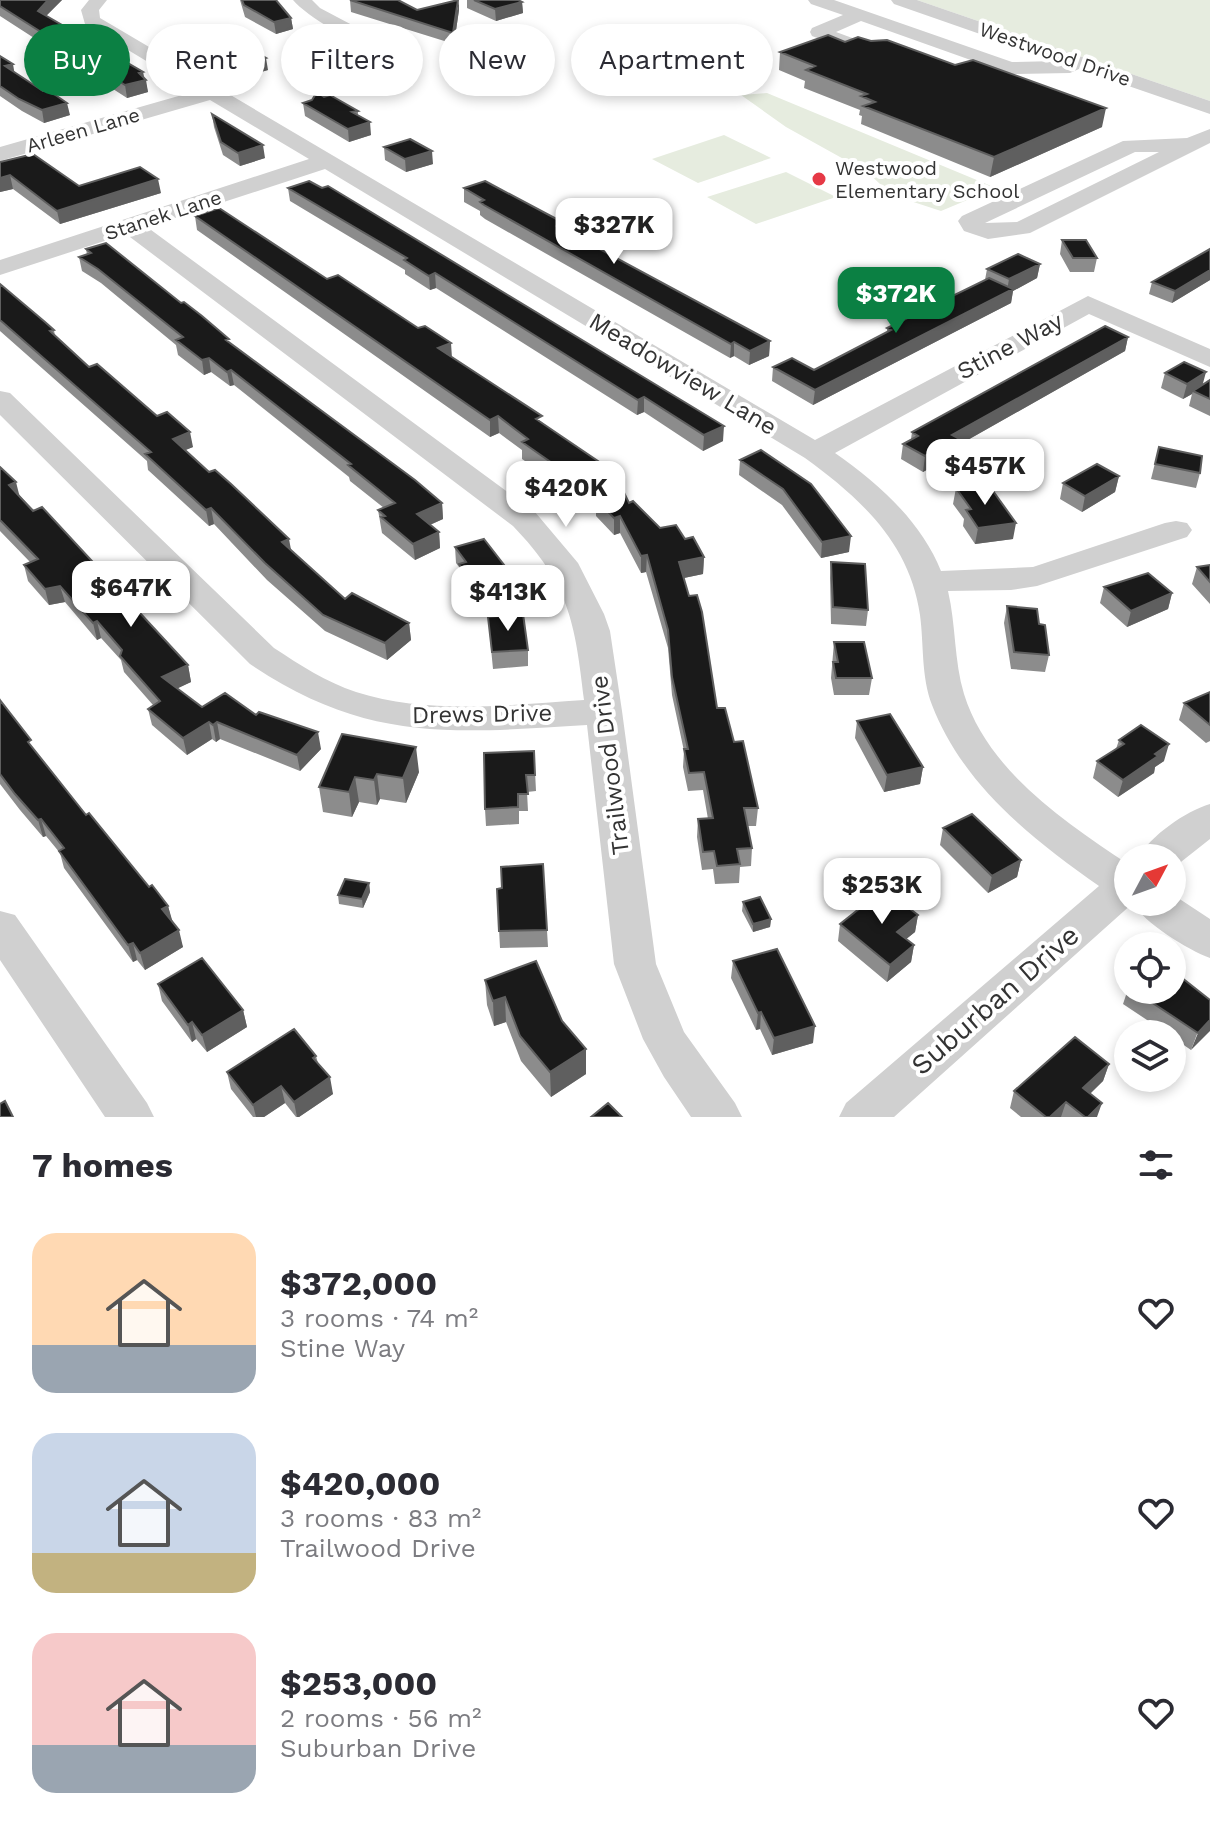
<!DOCTYPE html>
<meta charset="utf-8">
<style>
:root{--surface:#fff;--page:#f2f2f3;--text:#2b2b33;--muted:#7c7c81;--accent:#0b8043}
body{margin:0;font-family:"Work Sans",sans-serif;background:var(--page);color:var(--text);height:100vh;display:flex;flex-direction:column;font-size:30px;white-space:nowrap}
*{box-sizing:border-box;margin:0}
p{font-size:26px;color:var(--muted)}
.icon{flex:none;width:44px;height:44px;fill:none;stroke:currentColor;stroke-width:2;stroke-linecap:round;stroke-linejoin:round}
.map{position:relative;height:1117px;overflow:hidden}
.drawer{display:flex;flex-direction:column;background:var(--surface);flex:1}
.drawer>*{flex:none}
.banner{position:absolute;left:24px;top:24px;width:800px;height:72px;display:flex;gap:16px}
.needle{width:52px;rotate:49deg}
.tools{position:absolute;left:1114px;top:844px;display:grid;gap:16px}
.tools a{display:grid;place-items:center;width:72px;height:72px;border-radius:50%;background:var(--surface);box-shadow:0 4px 12px #0003;font-size:40px}
.price{position:absolute;translate:-50% -68px;padding:0 18px;border-radius:16px;background:#fff;color:#222;font-size:26px;line-height:52px;filter:drop-shadow(0 2px 4px #0008)}
.price::after{content:'';position:absolute;left:50%;top:48px;width:24px;height:18px;margin-left:-12px;background:inherit;clip-path:polygon(0 0,100% 0,50% 100%)}
.price.selected{background:var(--accent);color:#fff}
ul{padding:0;list-style:none}
li{display:flex;align-items:center;gap:24px;height:200px;padding:0 32px}
li span{display:grid;place-items:center;flex:none;width:224px;height:160px;border-radius:24px;color:#555}
li>.icon{margin-inline-start:auto}
span .icon{width:96px;height:96px;fill:#fffc;stroke-width:1}
li b{font-size:34px}
h2{display:flex;justify-content:space-between;align-items:center;height:96px;padding:0 32px;font-size:34px}
.chip{padding:0 28px;border-radius:36px;background:var(--surface);box-shadow:0 4px 12px #0003;font-size:28px;line-height:72px}
.chip.selected{background:var(--accent);color:#fff}
.map>svg:first-child{display:block}
</style>
<div class="map">
<svg width="1210" height="1117" viewBox="0 0 1210 1117">
<rect width="100%" height="100%" fill="#fff"/>
<!-- green -->
<path fill="#e6ecdf" d="M917 0H1210V101Z
M767 93 996 188 941 211 892 195 867 172 786 127 741 95Z
M724 135 771 158 698 183 652 159Z
M786 172 836 197 756 224 707 197Z"/>
<g fill="none" stroke-linecap="round" stroke-linejoin="round">
<!-- minor -->
<path fill="#d0d0d0" fill-rule="evenodd" d="M89 0H107L99 10 100 18 815 440 1088 296 1210 349V367L1089 314 835 453C878 483 921 521 941 571L1033 567 1165 523 1176 521 1187 523 1192 530 1187 537 1037 586 1011 590 948 591C956 625 954 661 964 694 988 771 1065 822 1128 864V902H1172V894L1210 919V958C1188 950 1144 923 1133 903L894 1117H839L846 1103 1099 886C1031 838 963 785 932 705 921 676 924 645 920 615 910 543 860 498 805 458L325 169 147 227 535 512 578 563 604 614 610 631 622 711 656 964 684 1032 735 1103 742 1117H691L664 1077 643 1039 614 964 587 725C453 733 367 743 250 664L0 415V391L10 393 274 648C300 665 326 682 356 692 428 715 509 705 584 700 575 622 569 584 513 526L126 234 0 275V260L309 159 210 100 0 161V147L196 91 85 24 81 10Z
M293 0H312L320 8 388 44 386 48C366 53 306 16 293 0Z
M808 0H834L1012 62 1057 61 894 4 891 0H917L1210 101V114L1079 69 1070 73 1010 74 861 21 836 32 874 46 877 50 874 54H860L812 36 810 32 812 28 843 15 811 4Z
M1210 129V143L1030 233 988 239 964 231 958 221 962 216 1123 141 1187 138ZM1135 152H1159L1017 222 985 223Z
M1210 804V839L1172 869V858H1138C1150 836 1186 811 1210 804Z
M0 911 15 915 147 1103 154 1117H105L0 960Z"/>
</g>
<!-- wall -->
<path fill="#8c8c8c" d="M0 0H62L46 16 143 72 148 92 127 98 0 16Z
M240 0H276L291 18 293 29 276 34 245 17Z
M350 0 417 10H459L454 44 351 12Z
M467 0H518L522 2 523 13 496 21 467 8Z
M187 38 268 70 240 78 189 50Z
M780 52 1102 127 990 177 861 124 862 116 859 115 860 110 804 88 805 81 779 70Z
M0 56 14 72 70 115 44 123 22 111 0 96Z
M303 103 358 111V116L371 135 349 142 305 116Z
M212 114 265 158 240 166 223 155 214 127Z
M384 147 433 164 406 172 385 160Z
M0 162 79 186 161 193 60 224 13 189 0 192Z
M288 188 723 441 703 451 644 412 637 415 436 288 430 290 405 274V270L290 201Z
M464 188 564 223V230L770 341 769 356 749 365 734 356 730 358 485 219 480 215V211L464 202Z
M195 216 327 279 452 358 543 423 629 503 660 528 685 539 704 557 703 574 684 578 717 708 734 742 758 808 756 826H748L752 848 751 866 740 867 739 883 715 884 713 869 702 870 697 837 698 819H708L703 790 688 791 683 767 684 751 672 695 668 648 646 572 641 573 620 533 614 535 596 516V508L574 484 565 488 522 459V450L499 433 490 437 197 230Z
M1062 240 1097 258 1094 272H1070L1060 254Z
M86 249 229 342 442 503 443 519 430 525 439 532 440 548 415 560 382 533 378 510 384 508 350 481 349 477 234 385 230 386 211 372 204 375 178 355 176 345 101 283 82 271 79 257 87 255Z
M1210 249V280L1172 303 1149 294 1152 282Z
M1040 264 1037 278 1013 291 1011 303 813 405 772 381 773 367 814 370 887 332V328L985 280 987 269Z
M0 284 54 330 55 336 89 367 193 447 185 450 291 551 345 599 409 623 411 640 387 660 325 631 267 580 214 524 209 526 148 470 147 461 0 331Z
M1128 337 1125 351 957 446 956 453 923 472 901 459 903 444 911 439 912 432Z
M1165 373 1203 385 1210 380V416L1189 406 1192 394 1183 399 1161 388Z
M1159 447 1200 473 1196 488 1151 479Z
M761 450 849 552 821 558 782 505 739 475 740 460Z
M0 467 20 496 188 665 191 682 177 688 202 707 256 715 321 749 300 771 220 739 216 742 212 739 187 755 152 725 148 709 153 705 124 672 121 660 101 638 97 640 65 602 49 605 28 581 24 565 30 562 0 531Z
M1119 476 1115 492 1082 512 1060 499 1063 483Z
M956 488 1013 539 975 544 963 526 964 519 953 504Z
M455 547 511 574V590L475 601 460 580 459 567 456 563Z
M831 562 868 610 866 626 831 624 830 578Z
M1210 565V604L1192 584 1197 567Z
M1104 587 1172 593 1168 609 1127 627 1100 603Z
M1007 606 1039 624 1049 655 1045 672 1011 669 1004 623Z
M488 617 528 650V666L493 669Z
M834 642 872 678 869 695H834L831 678Z
M1210 692V741L1206 743 1179 720 1184 703Z
M0 700 34 750 86 815 149 887 168 906 172 922 183 947 145 970 137 960 133 962 64 868 60 853 46 836 43 837 20 810 0 784Z
M857 721 923 767 920 784 884 792 855 738Z
M342 734 419 772 406 803 380 799 377 805 359 802 352 817 323 812 319 787Z
M1119 740 1164 761 1155 767 1154 773 1118 797 1093 778 1097 761 1116 749Z
M534 751 536 791 527 792 528 811H519V824L486 826 485 809Z
M943 828 1021 860 1017 877 988 893 940 845Z
M543 864 548 947 500 948 497 889 502 888Z
M369 883 370 892 363 908 339 904 338 895Z
M743 902 771 919 770 927 753 932 742 911Z
M918 915 915 932 906 939 914 945 911 962 887 982 838 941 840 924Z
M733 961 813 1043 772 1055 760 1029 756 1030 731 978Z
M485 980 562 1021 586 1074 551 1097 521 1061 506 1022 494 1026 487 1005Z
M158 984 243 1010 247 1027 207 1052 196 1039 192 1042 162 1001Z
M1128 989V990H1172L1210 1000 1191 1050 1172 1037V1034H1168L1123 1004Z
M316 1056 318 1063 333 1094 299 1117H296L285 1103 264 1117H253L231 1089 227 1072Z
M1109 1064 1103 1081 1090 1094 1097 1117H1021L1010 1108 1014 1091Z"/>
<!-- shaded-wall -->
<path fill="#5f5f5f" d="M48 0H62L40 22 38 11Z
M459 0V10L454 44 453 33Z
M522 2 523 13 496 21 495 9Z
M291 18 293 29 276 34 274 22Z
M266 58 268 70 240 78 238 66Z
M13 64 15 76 5 66Z
M143 72 144 80H146L148 92 127 98 125 85 139 73Z
M67 103 70 115 44 123 42 110Z
M1106 108 1102 127 990 177 994 157Z
M370 122 371 135 349 142 348 129Z
M263 145 265 158 240 166 238 153Z
M432 151 433 164 406 172 405 159Z
M10 175 13 189 0 192V178Z
M158 179 161 193 60 224 57 211Z
M1040 264 1037 278 1013 291 1011 303 813 405 815 390 1007 291 1009 279Z
M1210 270V280L1172 303 1175 291Z
M435 273 436 288 430 290 429 276Z
M1128 337 1125 351 957 446 956 453 923 472 925 456 952 435Z
M770 341 769 356 749 365 750 351Z
M734 342V356L730 358 731 344Z
M451 343 452 358 438 348Z
M209 358 211 372 204 375 202 360Z
M231 370 234 385 230 386 227 372Z
M1206 372 1202 387 1193 391 1192 394 1183 399 1187 384Z
M644 397V412L637 415 638 400Z
M498 416 499 433 490 437V420Z
M724 426 723 441 703 451 704 435Z
M190 432 193 447 176 454 173 439Z
M573 468 574 484 565 488V472Z
M1119 476 1115 492 1082 512 1085 496Z
M16 482 20 498 9 485Z
M442 503 443 519 418 530 417 514Z
M211 508 214 524 209 526 206 510Z
M620 516V533L614 535V518Z
M1016 523 1013 539 975 544 978 528Z
M439 532 440 548 415 560 413 544Z
M851 536 849 552 821 558 822 542Z
M289 539 292 555 282 542Z
M647 555 646 572 641 573V556Z
M704 557 703 574 679 579V562Z
M511 574V590L475 601 474 585Z
M60 586 65 602 49 605 45 589Z
M1172 593 1168 609 1127 627 1131 611Z
M97 621 101 638 97 640 93 623Z
M409 623 411 640 387 660 385 643Z
M188 665 191 682 166 694 162 677Z
M209 722 212 739 187 755 183 738Z
M217 722 220 739 216 742 213 725Z
M318 732 321 749 300 771 297 755Z
M1169 744 1164 761 1155 767 1154 773 1118 797 1123 780 1155 754Z
M416 747 419 772 406 803 403 778Z
M923 767 920 784 884 792 887 775Z
M377 774 380 799 377 805 374 780Z
M355 777 359 802 352 817 349 792Z
M41 819 46 836 43 837 38 820Z
M1021 860 1017 877 988 893 992 876Z
M369 883 370 892 363 908 362 899Z
M168 906 173 923 162 909Z
M918 915 915 932 894 949 897 932Z
M771 919 770 927 753 932V924Z
M179 930 183 947 145 970 140 953Z
M133 943 137 960 133 962 128 945Z
M914 945 911 962 887 982 890 965Z
M505 997 506 1022 494 1026 493 1001Z
M243 1010 247 1027 207 1052 202 1035Z
M761 1012 760 1029 756 1030 758 1013Z
M1210 1020V1031L1191 1050 1198 1033Z
M192 1022 196 1039 192 1042 188 1025Z
M815 1026 813 1043 772 1055 774 1038Z
M586 1049V1074L551 1097 550 1072Z
M1109 1064 1103 1081 1078 1105 1083 1088Z
M330 1077 333 1094 299 1117H297L294 1102Z
M281 1086 285 1103 264 1117H256L253 1105Z
M1066 1102 1061 1117H1050Z
M1102 1103 1097 1117H1088Z"/>
<!-- building -->
<path fill="#1a1a1a" stroke="#5f5f5f" stroke-width="2" d="M0 0H48L38 11 143 72 139 73 146 80 125 85 0 6Z
M242 0H276L291 18 274 22 244 5Z
M350 0H398L417 10 458 0 453 33Z
M474 0H518L522 2 495 9Z
M217 30 266 58 238 66 187 38Z
M828 35 845 42 858 37 871 41 887 40 955 65 973 60 1106 108 994 157 863 106 875 102 861 96 867 94 806 70 815 66 780 52Z
M0 56 13 64 5 66 43 91 48 90 67 103 42 110 19 99 0 86Z
M317 92 324 97 330 95 358 111 352 112 370 122 348 129 303 103 312 100Z
M212 114 263 145 238 153 221 142Z
M410 139 432 151 405 159 384 147Z
M33 154 79 186 140 167 158 179 57 211 10 175 0 178V162Z
M309 181 322 188 328 186 724 426 704 435 644 397 638 400 435 273 429 276 404 260 407 258 288 188Z
M485 181 564 223 557 226 770 341 750 351 734 342 731 344 484 205 480 202 484 200 464 188Z
M219 208 327 279 338 275 418 328 425 326 451 343 438 348 542 416 536 419 614 472 629 503 633 501 660 528 676 525 685 539 693 537 704 557 679 562 689 596 697 595 702 612 717 708H725L734 742 743 741 758 808H744L752 848 737 849 740 864 717 866 714 851 703 852 698 819 713 818 704 772 689 773 684 749H688L672 677 668 630 647 555 641 556 620 516 614 518 596 499 602 497 573 468 565 472 522 442 528 439 498 416 490 420 195 216Z
M1062 240H1086L1097 258H1073Z
M106 243 181 303 184 302 202 316 229 339 226 340 415 480 442 503 417 514 439 532 413 544 381 517 385 516 378 510 395 503 348 465 351 464 231 370 227 372 209 358 202 360 176 340 183 337 98 269 79 257 91 253 86 249Z
M1210 249V270L1175 291 1152 282Z
M1018 254 1040 264 1009 279 987 269Z
M989 278 1013 289 815 390 773 367 792 358 814 370 891 330 887 328Z
M0 284 45 322 54 330 50 331 89 367 97 364 157 416 167 412 190 432 173 439 209 472 215 470 231 484 289 539 282 542 345 599 352 593 409 623 385 643 323 615 265 563 211 508 206 510 145 454 151 452 0 320Z
M1105 326 1128 337 952 435 958 438 925 456 903 444 918 436 912 432Z
M1184 362 1206 372 1187 384 1165 373Z
M1210 380V399L1193 391Z
M1159 447 1202 456 1200 473 1155 464Z
M761 450 811 484 851 536 822 542 783 489 740 460Z
M1097 464 1119 476 1085 496 1063 483Z
M0 467 16 482 9 485 33 511 42 507 188 665 162 677 202 707 225 693 256 715 259 712 318 732 297 755 217 722 213 725 209 722 183 738 148 709 160 701 120 656 122 650 97 621 93 623 60 586 45 589 24 565 38 559 0 520Z
M988 484 1016 523 978 528 966 510 971 509 956 488Z
M484 539 511 574 474 585 459 564 466 562 455 547Z
M831 562 865 564 868 610 833 607Z
M1210 565V582L1197 567Z
M1148 573 1172 593 1131 611 1104 587Z
M1007 606 1037 609 1039 624 1045 625 1049 655 1014 652Z
M523 614 528 650 492 652 488 617Z
M834 642H864L872 678H836L833 662H838Z
M1210 692V725L1184 703Z
M0 700 31 740 28 742 86 815 89 813 149 887 152 885 168 906 162 909 179 930 140 953 133 943 128 945 59 851 64 848 41 819 38 820 15 794 0 774Z
M890 714 923 767 887 775 857 721Z
M1141 725 1169 744 1155 754 1158 756 1123 780 1097 761 1124 744 1119 740Z
M342 734 416 747 403 778 377 774 374 780 355 777 349 792 319 787Z
M534 751 535 775H526L528 794H518V807L485 809 484 753Z
M972 814 1021 860 992 876 943 828Z
M543 864 547 930 499 931 497 889 502 888 501 867Z
M345 879 369 883 362 899 338 895Z
M884 889 918 915 897 932 914 945 890 965 840 924Z
M760 897 771 919 753 924 743 902Z
M777 949 815 1026 774 1038 761 1012 758 1013 733 961Z
M202 958 243 1010 202 1035 192 1022 188 1025 158 984Z
M536 961 562 1021 586 1049 550 1072 520 1036 505 997 493 1001 485 980Z
M1172 970 1210 1000V1020L1198 1033 1133 990H1172Z
M294 1029 316 1056 313 1058 330 1077 294 1102 281 1086 253 1105 227 1072Z
M1075 1037 1109 1064 1083 1088 1102 1103 1088 1117H1085L1066 1102 1050 1117H1046L1014 1091Z
M5 1101 13 1117H0V1104Z
M608 1103 622 1117H591Z"/>
<!-- markers -->
<circle fill="#e63946" stroke="#fff" stroke-width="3" cx="819" cy="179" r="8"/>
<g text-anchor="middle" dominant-baseline="central" stroke-width="8" stroke-linejoin="round" paint-order="stroke">
<!-- far-street labels -->
<g font-size="20" fill="#333" stroke="#fff">
<text transform="translate(1055 54) rotate(19)">Westwood Drive</text>
<text transform="translate(83 130) rotate(-16)">Arleen Lane</text>
<text transform="translate(163 215) rotate(-18)">Stanek Lane</text>
</g>
<!-- far-poi labels -->
<g font-size="20" fill="#333" stroke="#fff" text-anchor="start">
<text x="835" y="168">Westwood<tspan x="835" dy="23">Elementary School</tspan></text>
</g>
<!-- street labels -->
<g font-size="24" fill="#333" stroke="#fff">
<text transform="translate(1010 346) rotate(-28)">Stine Way</text>
<text transform="translate(683 374) rotate(31)">Meadowview Lane</text>
<text transform="translate(482 714) rotate(-1)">Drews Drive</text>
<text transform="translate(610 765) rotate(-97)">Trailwood Drive</text>
</g>
<!-- near-street labels -->
<g font-size="28" fill="#333" stroke="#fff">
<text transform="translate(995 1000) rotate(-41)">Suburban Drive</text>
</g>
</g>
</svg>
<div class="tools">
<a><svg class="needle" viewBox="-14 -14 28 28"><path d="M0-13l5 13h-10z" fill="#e53935"/><path d="M0 13l5-13h-10z" fill="#7c7c81"/></svg></a>
<a><svg class="icon" aria-label="locate" viewBox="0 0 24 24"><circle cx="12" cy="12" r="6"/><path d="M12 2v4M12 18v4M2 12h4M18 12h4"/></svg></a>
<a><svg class="icon" aria-label="layers" viewBox="0 0 24 24"><path d="M12 4l9 5-9 5-9-5zM3 14l9 5 9-5"/></svg></a>
</div>
<b class="price" style="left:614px;top:266px">$327K</b>
<b class="price selected" style="left:896px;top:335px">$372K</b>
<b class="price" style="left:985px;top:507px">$457K</b>
<b class="price" style="left:566px;top:529px">$420K</b>
<b class="price" style="left:131px;top:629px">$647K</b>
<b class="price" style="left:508px;top:633px">$413K</b>
<b class="price" style="left:882px;top:926px">$253K</b>
<div class="banner">
<a class="chip selected">Buy</a>
<a class="chip">Rent</a>
<a class="chip">Filters</a>
<a class="chip">New</a>
<a class="chip">Apartment</a>
</div>
</div>
<section class="drawer">
<h2>7 homes<svg class="icon" aria-label="filters" viewBox="0 0 24 24"><path d="M4 7h16M4 17h16"/><circle cx="9" cy="7" r="2"/><circle cx="15" cy="17" r="2"/></svg></h2>
<ul>
<li><span style="background:linear-gradient(#ffd9b3 70%,#9aa5b1 0)"><svg class="icon" aria-label="home" viewBox="0 0 24 24"><path d="M3 11l9-7 9 7M6 9v11h12V9"/></svg></span><div><b>$372,000</b><p>3 rooms · 74 m²</p><p>Stine Way</p></div><svg class="icon" aria-label="heart" viewBox="0 0 24 24"><path d="M12 20l-8-8c-3-5 5-10 8-4 3-6 11-1 8 4z"/></svg></li>
<li><span style="background:linear-gradient(#c9d6e8 75%,#c2b280 0)"><svg class="icon" aria-label="home" viewBox="0 0 24 24"><path d="M3 11l9-7 9 7M6 9v11h12V9"/></svg></span><div><b>$420,000</b><p>3 rooms · 83 m²</p><p>Trailwood Drive</p></div><svg class="icon" aria-label="heart" viewBox="0 0 24 24"><path d="M12 20l-8-8c-3-5 5-10 8-4 3-6 11-1 8 4z"/></svg></li>
<li><span style="background:linear-gradient(#f6c9c9 70%,#9aa5b1 0)"><svg class="icon" aria-label="home" viewBox="0 0 24 24"><path d="M3 11l9-7 9 7M6 9v11h12V9"/></svg></span><div><b>$253,000</b><p>2 rooms · 56 m²</p><p>Suburban Drive</p></div><svg class="icon" aria-label="heart" viewBox="0 0 24 24"><path d="M12 20l-8-8c-3-5 5-10 8-4 3-6 11-1 8 4z"/></svg></li>
</ul>
</section>
